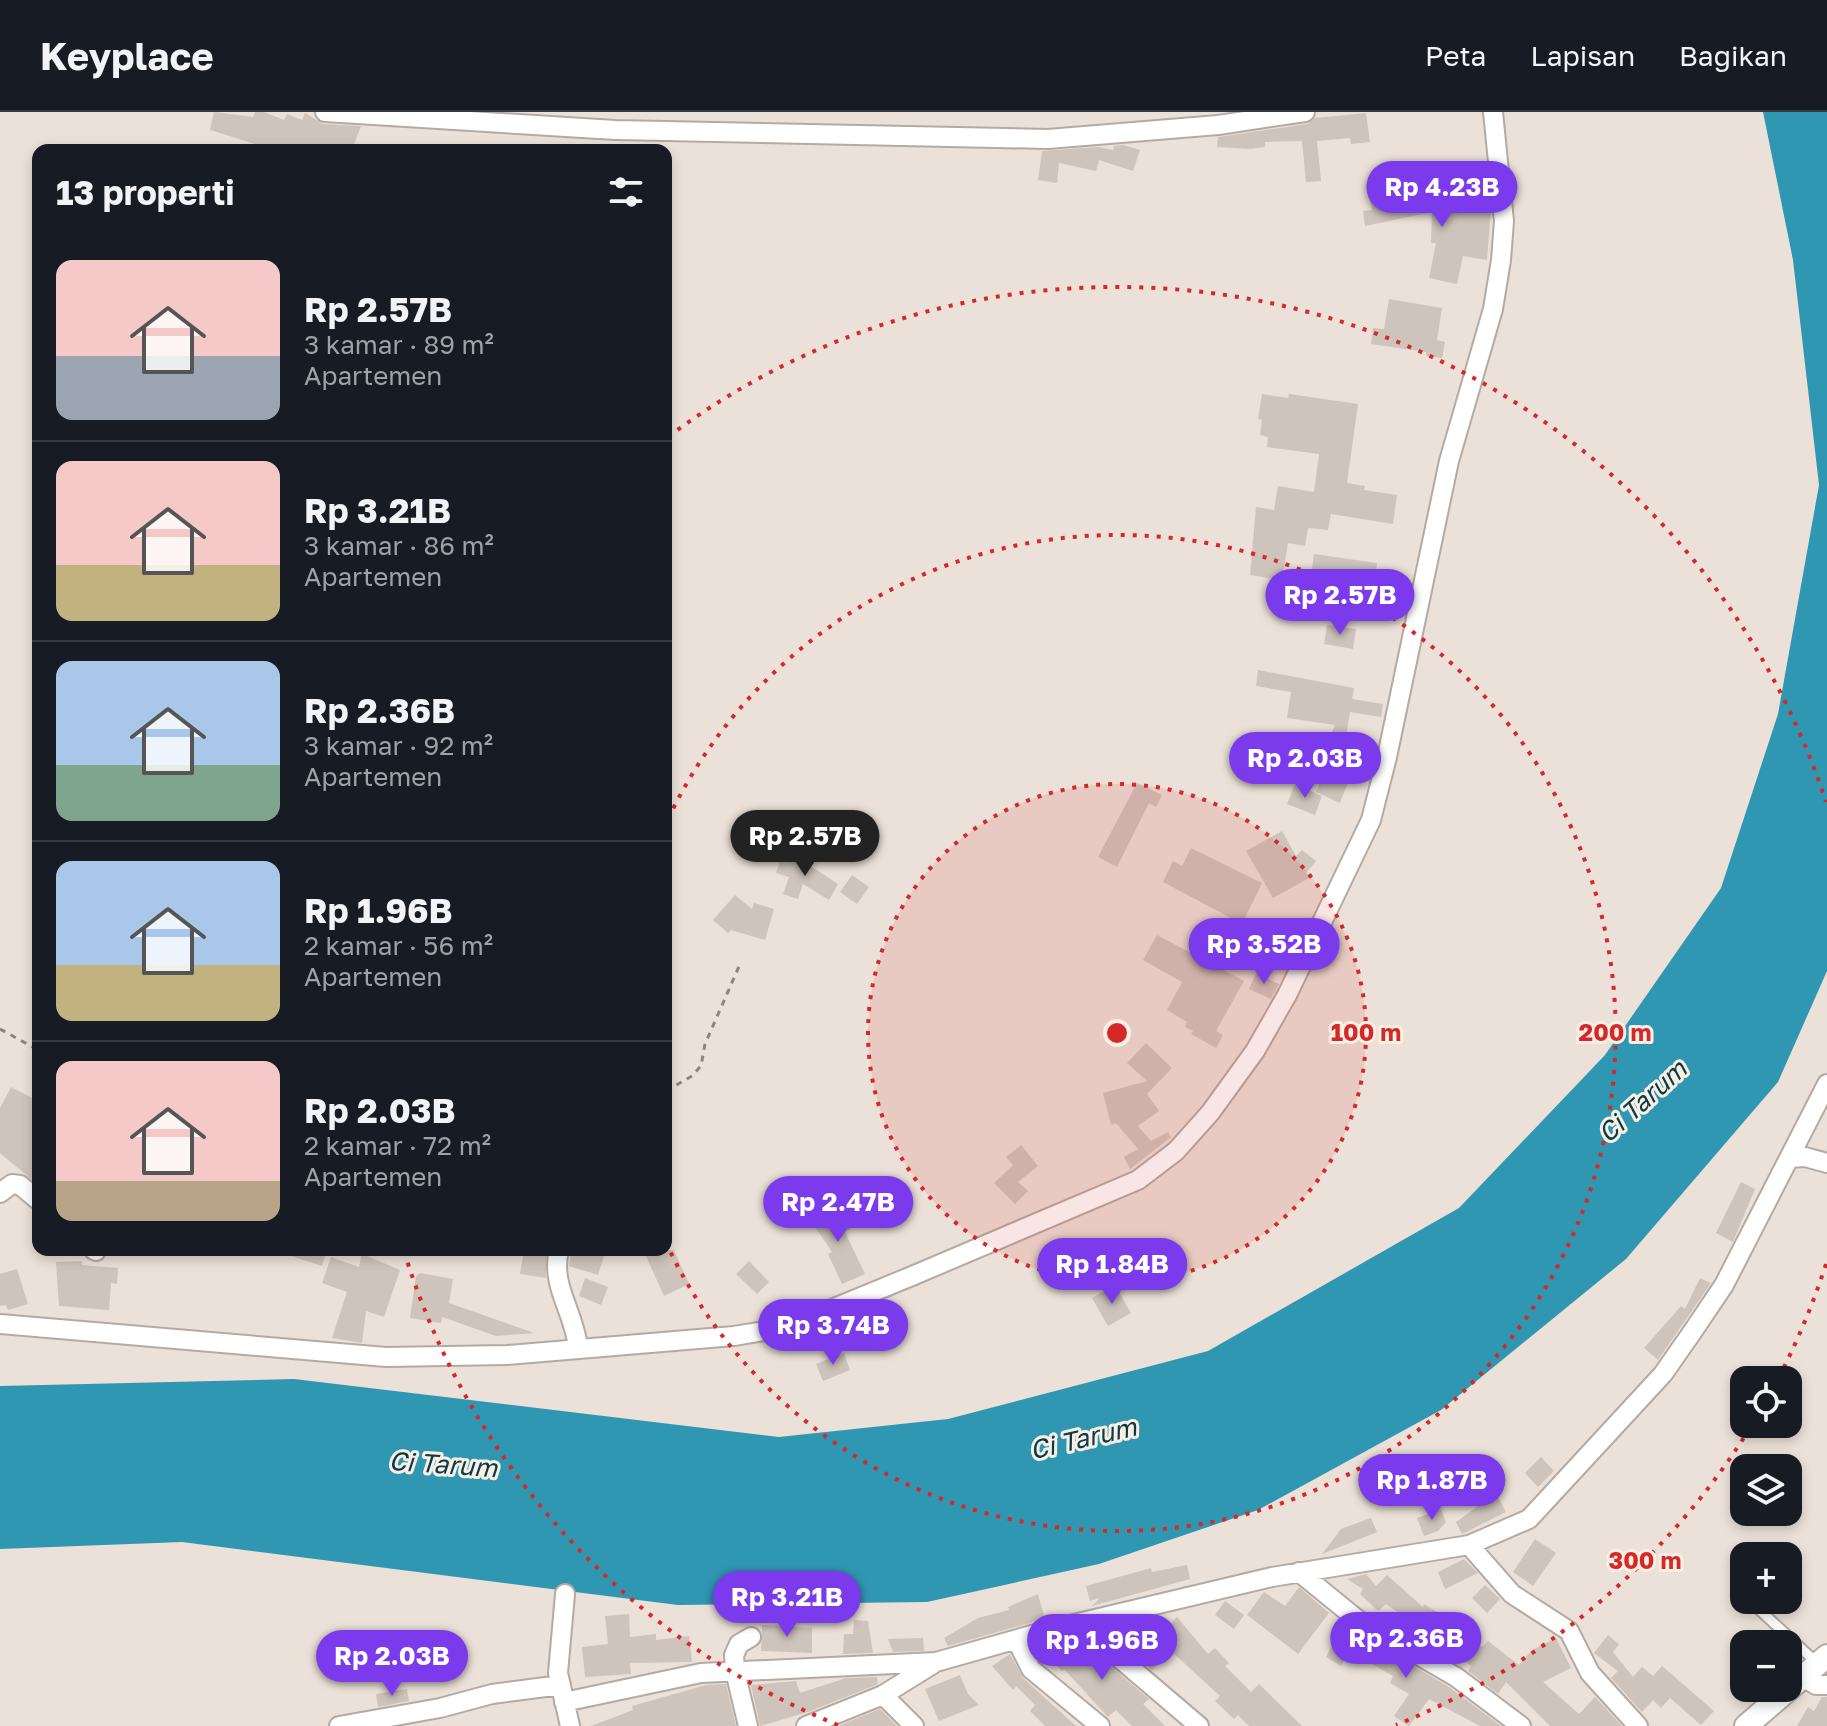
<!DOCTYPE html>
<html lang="id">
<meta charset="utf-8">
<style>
:root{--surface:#171b24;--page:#242831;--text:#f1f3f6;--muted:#9ea1a6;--line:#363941;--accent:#7c3aed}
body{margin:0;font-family:"Golos Text",sans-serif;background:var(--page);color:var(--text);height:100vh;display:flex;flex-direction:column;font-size:30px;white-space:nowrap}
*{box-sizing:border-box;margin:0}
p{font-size:26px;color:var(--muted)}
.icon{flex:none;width:44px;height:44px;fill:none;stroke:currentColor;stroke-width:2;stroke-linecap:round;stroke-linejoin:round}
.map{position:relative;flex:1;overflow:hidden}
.sheet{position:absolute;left:32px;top:32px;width:640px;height:1112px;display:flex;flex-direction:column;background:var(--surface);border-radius:16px;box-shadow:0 4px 12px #0003}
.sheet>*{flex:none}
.tools{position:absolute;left:1730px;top:1254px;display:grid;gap:16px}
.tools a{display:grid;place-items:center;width:72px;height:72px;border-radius:16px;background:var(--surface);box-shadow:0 4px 12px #0003;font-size:40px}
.price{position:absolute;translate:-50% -68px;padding:0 18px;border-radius:28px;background:var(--accent);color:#fff;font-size:26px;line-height:52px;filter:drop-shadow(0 2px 4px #0008)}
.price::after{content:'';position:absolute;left:50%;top:48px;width:24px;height:18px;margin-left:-12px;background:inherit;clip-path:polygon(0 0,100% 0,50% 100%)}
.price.current{background:#222;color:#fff}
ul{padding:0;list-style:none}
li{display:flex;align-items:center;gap:24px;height:200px;padding:0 24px}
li+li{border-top:2px solid var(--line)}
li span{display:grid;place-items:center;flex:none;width:224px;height:160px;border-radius:16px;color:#555}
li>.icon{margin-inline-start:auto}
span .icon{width:96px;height:96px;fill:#fffc;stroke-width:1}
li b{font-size:34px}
h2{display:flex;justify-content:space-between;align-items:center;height:96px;padding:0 24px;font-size:34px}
header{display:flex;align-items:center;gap:48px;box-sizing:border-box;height:112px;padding:0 40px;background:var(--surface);border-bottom:2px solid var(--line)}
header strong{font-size:38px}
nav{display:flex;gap:44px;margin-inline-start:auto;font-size:28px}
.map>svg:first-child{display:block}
</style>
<header>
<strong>Keyplace</strong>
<nav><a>Peta</a><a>Lapisan</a><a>Bagikan</a></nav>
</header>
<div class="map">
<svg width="1827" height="1614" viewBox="0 0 1827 1614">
<rect width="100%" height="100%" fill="#ebe1d8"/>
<!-- water -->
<path fill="#3097b2" d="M1763 0H1827V859L1778 970 1626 1147 1441 1298 1258 1398 1099 1452 927 1490 678 1493 182 1430 0 1437V1274L294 1267 779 1325 948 1307 1208 1239 1459 1096 1605 943 1721 776 1778 602 1819 373 1793 148Z"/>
<!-- building -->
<path fill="#cec4bb" d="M214 0 253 5 255 0H264L284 8 287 2 302 8 305 1 323 12 361 14 352 38H252L255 32 210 18Z
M1366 1 1370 30 1351 32 1350 26 1317 29 1321 69 1306 70 1302 29 1265 30V35L1251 37 1217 35 1218 25 1307 12 1315 6Z
M1123 33 1140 38 1133 59 1099 48 1096 59 1059 51 1057 71 1038 68 1042 39 1098 35 1113 38 1114 34Z
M1437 78 1463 80 1462 96 1491 99 1487 148 1463 144 1457 172 1429 166 1436 131H1431L1432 100 1365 114 1363 99 1372 98 1370 88 1384 86 1385 92 1437 84Z
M1389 187 1442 196 1437 228 1445 230 1442 246 1426 244V240L1371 232 1373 216 1384 217Z
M1262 282 1288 286 1289 282 1358 292 1347 371 1365 374 1364 378 1397 383 1393 412 1331 402 1328 418 1308 416 1305 434 1288 431 1282 468 1250 463 1256 395 1274 398 1278 374 1314 380 1319 342 1267 335 1268 325 1260 323 1262 308 1258 307Z
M1314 442 1377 451 1373 482 1310 471Z
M1327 513 1356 517 1353 537 1324 532Z
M1258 558 1354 576 1352 587 1383 592 1381 605 1350 600 1345 630 1361 636 1340 691 1316 680 1329 648 1322 644 1335 613 1287 606 1291 580 1256 574Z
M1137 671 1162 683 1156 695 1149 691 1117 755 1098 745Z
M1295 672 1322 684 1315 703 1287 692Z
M1282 719 1296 744 1302 738 1316 749 1306 761 1309 766 1273 786 1246 739Z
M1191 736 1262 771 1242 812 1163 770 1173 749 1182 754Z
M797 741 812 746 809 753 838 772 829 788 803 772 798 787 783 782 789 765 776 761 781 745 795 749Z
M852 763 869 775 857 792 840 780Z
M735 783 752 797 754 791 774 797 765 828 731 818 728 821 713 808Z
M1157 823 1244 869 1216 919 1223 923 1216 936 1191 922 1193 919 1185 915 1187 910 1167 898 1182 870 1143 848Z
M1256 862 1279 872 1271 887 1249 877Z
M1146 931 1172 956 1147 982 1159 999 1138 1014 1151 1029 1168 1020 1171 1025 1130 1057 1124 1045 1138 1037 1116 1011 1111 1013 1103 981 1147 969 1127 951Z
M11 975 38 989V1060L32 1068 0 1041V996Z
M1021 1033 1038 1054 1018 1070 1028 1079 1015 1092 994 1071 1013 1053 1006 1045Z
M1741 1070 1755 1077 1733 1130 1716 1121Z
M829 1093 838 1104 842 1101 852 1115 845 1120 865 1162 842 1172 828 1142 832 1140 810 1107Z
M282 1138H327L322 1154 282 1141Z
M524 1138H547L546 1166 520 1162Z
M571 1138H606L598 1163 569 1154Z
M653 1138H674L689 1172 664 1184 645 1142Z
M362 1142 400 1158 384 1205 366 1199 362 1231 332 1226 347 1180 322 1171 331 1145 359 1155Z
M82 1149V1153L118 1156 117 1172 111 1171 109 1198 59 1194 56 1150Z
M749 1149 769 1170 757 1182 736 1162Z
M17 1157 28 1192 8 1198 6 1193 0 1194V1162Z
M420 1161 453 1167 449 1191 534 1221 496 1224 442 1205 441 1211 410 1206 416 1164Z
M585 1166 608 1175 601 1193 579 1184Z
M1700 1166 1711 1171 1658 1248 1644 1236 1681 1194 1685 1197Z
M1115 1173 1131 1201 1108 1214 1092 1186Z
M844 1241 850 1258 823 1269 816 1252Z
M1541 1345 1554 1359 1538 1375 1525 1361Z
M1496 1381 1506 1400 1462 1422 1456 1410Z
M1441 1397 1446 1410 1438 1419 1424 1424 1417 1406Z
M1371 1406 1377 1420 1322 1442 1341 1417Z
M1535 1427 1556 1441 1533 1474 1513 1460Z
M1464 1447 1478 1461 1445 1477 1438 1460Z
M1187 1453 1190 1467 1092 1494 1100 1486 1090 1489 1086 1474 1151 1456 1152 1460Z
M1366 1462 1376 1474 1387 1463 1423 1495 1424 1492 1465 1517 1482 1535 1488 1529 1519 1553 1532 1538 1556 1526 1571 1556 1543 1570 1579 1602 1595 1585 1622 1614H1550L1506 1570 1498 1582 1468 1559 1471 1554 1448 1534 1443 1539 1432 1525 1386 1492 1378 1499 1360 1482 1363 1477 1347 1467Z
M1485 1473 1500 1487 1487 1501 1472 1486Z
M1299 1475 1329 1501 1298 1542 1247 1503 1264 1480 1285 1494Z
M1038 1482 1044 1504 1030 1511 948 1534 944 1526 978 1506 1009 1498 1008 1495Z
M1225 1489 1244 1503 1234 1517 1215 1503Z
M629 1502 630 1525 656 1522V1528L689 1524 692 1550 630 1551 631 1562 585 1565 582 1535 608 1532 605 1504Z
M1177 1505 1208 1542 1215 1536 1229 1551 1225 1554 1251 1580 1259 1572 1302 1614H1249L1238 1603 1234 1607 1215 1589 1220 1584 1171 1539 1152 1558 1120 1531 1140 1511 1155 1527Z
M854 1508 868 1509 873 1541 843 1542 844 1522H853Z
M762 1513 812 1516V1541L761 1539Z
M1343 1513 1449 1575 1501 1614H1480L1429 1587 1409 1614 1394 1604 1409 1582 1390 1571 1393 1564 1349 1539 1341 1554 1326 1545Z
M1608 1523 1619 1532 1613 1540 1633 1565 1642 1555 1653 1564 1662 1554 1714 1599 1701 1613 1670 1586 1661 1596 1653 1588 1642 1600 1611 1566 1618 1559 1594 1541Z
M1075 1524 1149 1587 1143 1592 1165 1614H1132L1116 1598 1108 1605 1064 1557 1062 1559 1044 1541 1057 1528 1062 1530Z
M923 1526 924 1539 893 1540 888 1527Z
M1010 1542 1023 1566 1076 1614H1045L1030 1599 1035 1593 1016 1574 1013 1578 992 1554Z
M960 1563 968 1582 979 1593 939 1609 925 1577Z
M877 1565 878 1572 808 1600 760 1614 751 1573 796 1569 800 1581 846 1566Z
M726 1572 736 1614H591L633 1598 632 1594 706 1573Z
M407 1577 409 1589 378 1595 376 1582Z
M1822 1585H1827V1614H1797L1808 1595 1814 1599Z
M880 1597 897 1614H838Z"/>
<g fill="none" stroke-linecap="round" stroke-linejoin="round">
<defs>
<path id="service" d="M1751 1490 1818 1552"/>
<path id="minor" d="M325 0 615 18 1048 27 1218 13 1305 0
M1789 1046 1805 1045 1827 1051
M0 1081 12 1072 20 1073 38 1088
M94 1138 96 1139
M559 1138C550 1174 575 1201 578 1236
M0 1212 386 1245 507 1243 734 1224 788 1215 912 1164 1138 1068 1176 1039 1210 1001 1255 939 1287 883 1371 708 1387 645 1449 349 1493 197 1501 148 1504 109 1493 0
M1469 1433 1512 1482 1569 1519 1590 1561 1638 1614
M1299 1460 1358 1508 1456 1565 1521 1614
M565 1482 558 1561 570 1614
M1078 1511 1199 1614
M1017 1529 1031 1557 1100 1614
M1803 1565 1816 1573H1827
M883 1583 914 1614
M564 1590 701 1561 936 1550 1053 1517 1272 1465 1469 1433 1529 1407 1663 1262 1693 1219 1724 1173 1827 972
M339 1614 440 1596 492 1582 561 1573
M748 1614 735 1559 734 1543 739 1532 751 1525
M806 1614 883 1583 933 1552"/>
<path id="tertiary" d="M1746 1614 1827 1544"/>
</defs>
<!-- service casing -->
<use href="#service" stroke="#b4aaa1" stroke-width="13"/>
<!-- minor casing -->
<use href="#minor" stroke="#b4aaa1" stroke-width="22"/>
<!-- tertiary casing -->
<use href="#tertiary" stroke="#b4aaa1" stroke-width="26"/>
<!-- path -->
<path stroke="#8c867f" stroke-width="3" stroke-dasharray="6 6" stroke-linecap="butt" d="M0 917 38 938
M666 979 692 964 701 954 705 932 741 850"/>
<!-- service -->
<use href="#service" stroke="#fff" stroke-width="9"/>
<!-- minor -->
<use href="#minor" stroke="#fff" stroke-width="18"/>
<!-- tertiary -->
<use href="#tertiary" stroke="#fff" stroke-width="22"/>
</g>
<!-- distance rings -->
<circle cx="1117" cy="921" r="249" fill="#d62828" fill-opacity=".12"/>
<g fill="none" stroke="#d62828" stroke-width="4" stroke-dasharray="4 8">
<circle cx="1117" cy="921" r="249"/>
<path d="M668 707A498 498 0 1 1 668 1135"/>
<path d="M1826 1152A746 746 0 0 1 1779 1265M1750 1316A746 746 0 0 1 1396 1613M838 1613A746 746 0 0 1 404 1139M668 325A746 746 0 0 1 1826 690"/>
</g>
<g text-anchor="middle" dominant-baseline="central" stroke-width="6" stroke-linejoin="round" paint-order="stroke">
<!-- water labels -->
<g font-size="26" font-style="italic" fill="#0c3a46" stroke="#f8efe5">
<text transform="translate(1642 989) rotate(-42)">Ci Tarum</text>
<text transform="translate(1083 1326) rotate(-13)">Ci Tarum</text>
<text transform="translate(443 1352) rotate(4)">Ci Tarum</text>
</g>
</g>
<circle cx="1117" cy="921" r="12" fill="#d62828" stroke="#f8efe5" stroke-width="4"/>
<g font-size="24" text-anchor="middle" font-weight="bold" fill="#d62828" stroke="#f8efe5" stroke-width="6" stroke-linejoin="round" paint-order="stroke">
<text x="1366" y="929">100 m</text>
<text x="1615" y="929">200 m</text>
<text x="1645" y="1457">300 m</text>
</g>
</svg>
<div class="tools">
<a><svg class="icon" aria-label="locate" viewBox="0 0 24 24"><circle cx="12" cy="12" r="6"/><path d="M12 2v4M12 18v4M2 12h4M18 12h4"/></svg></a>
<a><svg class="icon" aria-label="layers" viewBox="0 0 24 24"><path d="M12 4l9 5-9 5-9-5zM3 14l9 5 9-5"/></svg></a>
<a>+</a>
<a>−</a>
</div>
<b class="price" style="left:1442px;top:117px">Rp 4.23B</b>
<b class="price" style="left:1340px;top:525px">Rp 2.57B</b>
<b class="price" style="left:1305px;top:688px">Rp 2.03B</b>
<b class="price current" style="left:805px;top:766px">Rp 2.57B</b>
<b class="price" style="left:1264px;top:874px">Rp 3.52B</b>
<b class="price" style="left:838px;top:1132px">Rp 2.47B</b>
<b class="price" style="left:1112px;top:1194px">Rp 1.84B</b>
<b class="price" style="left:833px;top:1255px">Rp 3.74B</b>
<b class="price" style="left:1432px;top:1410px">Rp 1.87B</b>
<b class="price" style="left:787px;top:1527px">Rp 3.21B</b>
<b class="price" style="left:1406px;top:1568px">Rp 2.36B</b>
<b class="price" style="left:1102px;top:1570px">Rp 1.96B</b>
<b class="price" style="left:392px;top:1586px">Rp 2.03B</b>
<section class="sheet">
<h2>13 properti<svg class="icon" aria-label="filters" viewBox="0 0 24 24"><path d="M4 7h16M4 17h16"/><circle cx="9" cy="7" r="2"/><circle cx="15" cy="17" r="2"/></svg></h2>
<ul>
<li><span style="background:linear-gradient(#f6c9c9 60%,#9aa5b1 0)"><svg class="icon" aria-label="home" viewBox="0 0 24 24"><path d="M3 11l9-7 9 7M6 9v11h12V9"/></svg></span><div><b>Rp 2.57B</b><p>3 kamar · 89 m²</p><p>Apartemen</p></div></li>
<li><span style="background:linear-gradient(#f6c9c9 65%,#c2b280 0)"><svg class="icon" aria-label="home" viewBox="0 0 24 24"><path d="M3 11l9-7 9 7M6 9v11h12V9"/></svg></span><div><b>Rp 3.21B</b><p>3 kamar · 86 m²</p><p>Apartemen</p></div></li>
<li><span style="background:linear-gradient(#a9c7e8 65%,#7fa58c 0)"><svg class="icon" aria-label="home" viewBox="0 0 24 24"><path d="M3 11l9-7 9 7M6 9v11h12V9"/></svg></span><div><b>Rp 2.36B</b><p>3 kamar · 92 m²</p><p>Apartemen</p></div></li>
<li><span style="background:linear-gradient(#a9c7e8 65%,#c2b280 0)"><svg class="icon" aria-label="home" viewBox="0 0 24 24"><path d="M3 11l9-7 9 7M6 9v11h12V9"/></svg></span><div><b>Rp 1.96B</b><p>2 kamar · 56 m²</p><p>Apartemen</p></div></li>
<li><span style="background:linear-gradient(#f6c9c9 75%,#b9a48a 0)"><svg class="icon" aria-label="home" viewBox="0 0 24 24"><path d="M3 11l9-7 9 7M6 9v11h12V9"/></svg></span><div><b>Rp 2.03B</b><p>2 kamar · 72 m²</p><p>Apartemen</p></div></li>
</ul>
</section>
</div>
